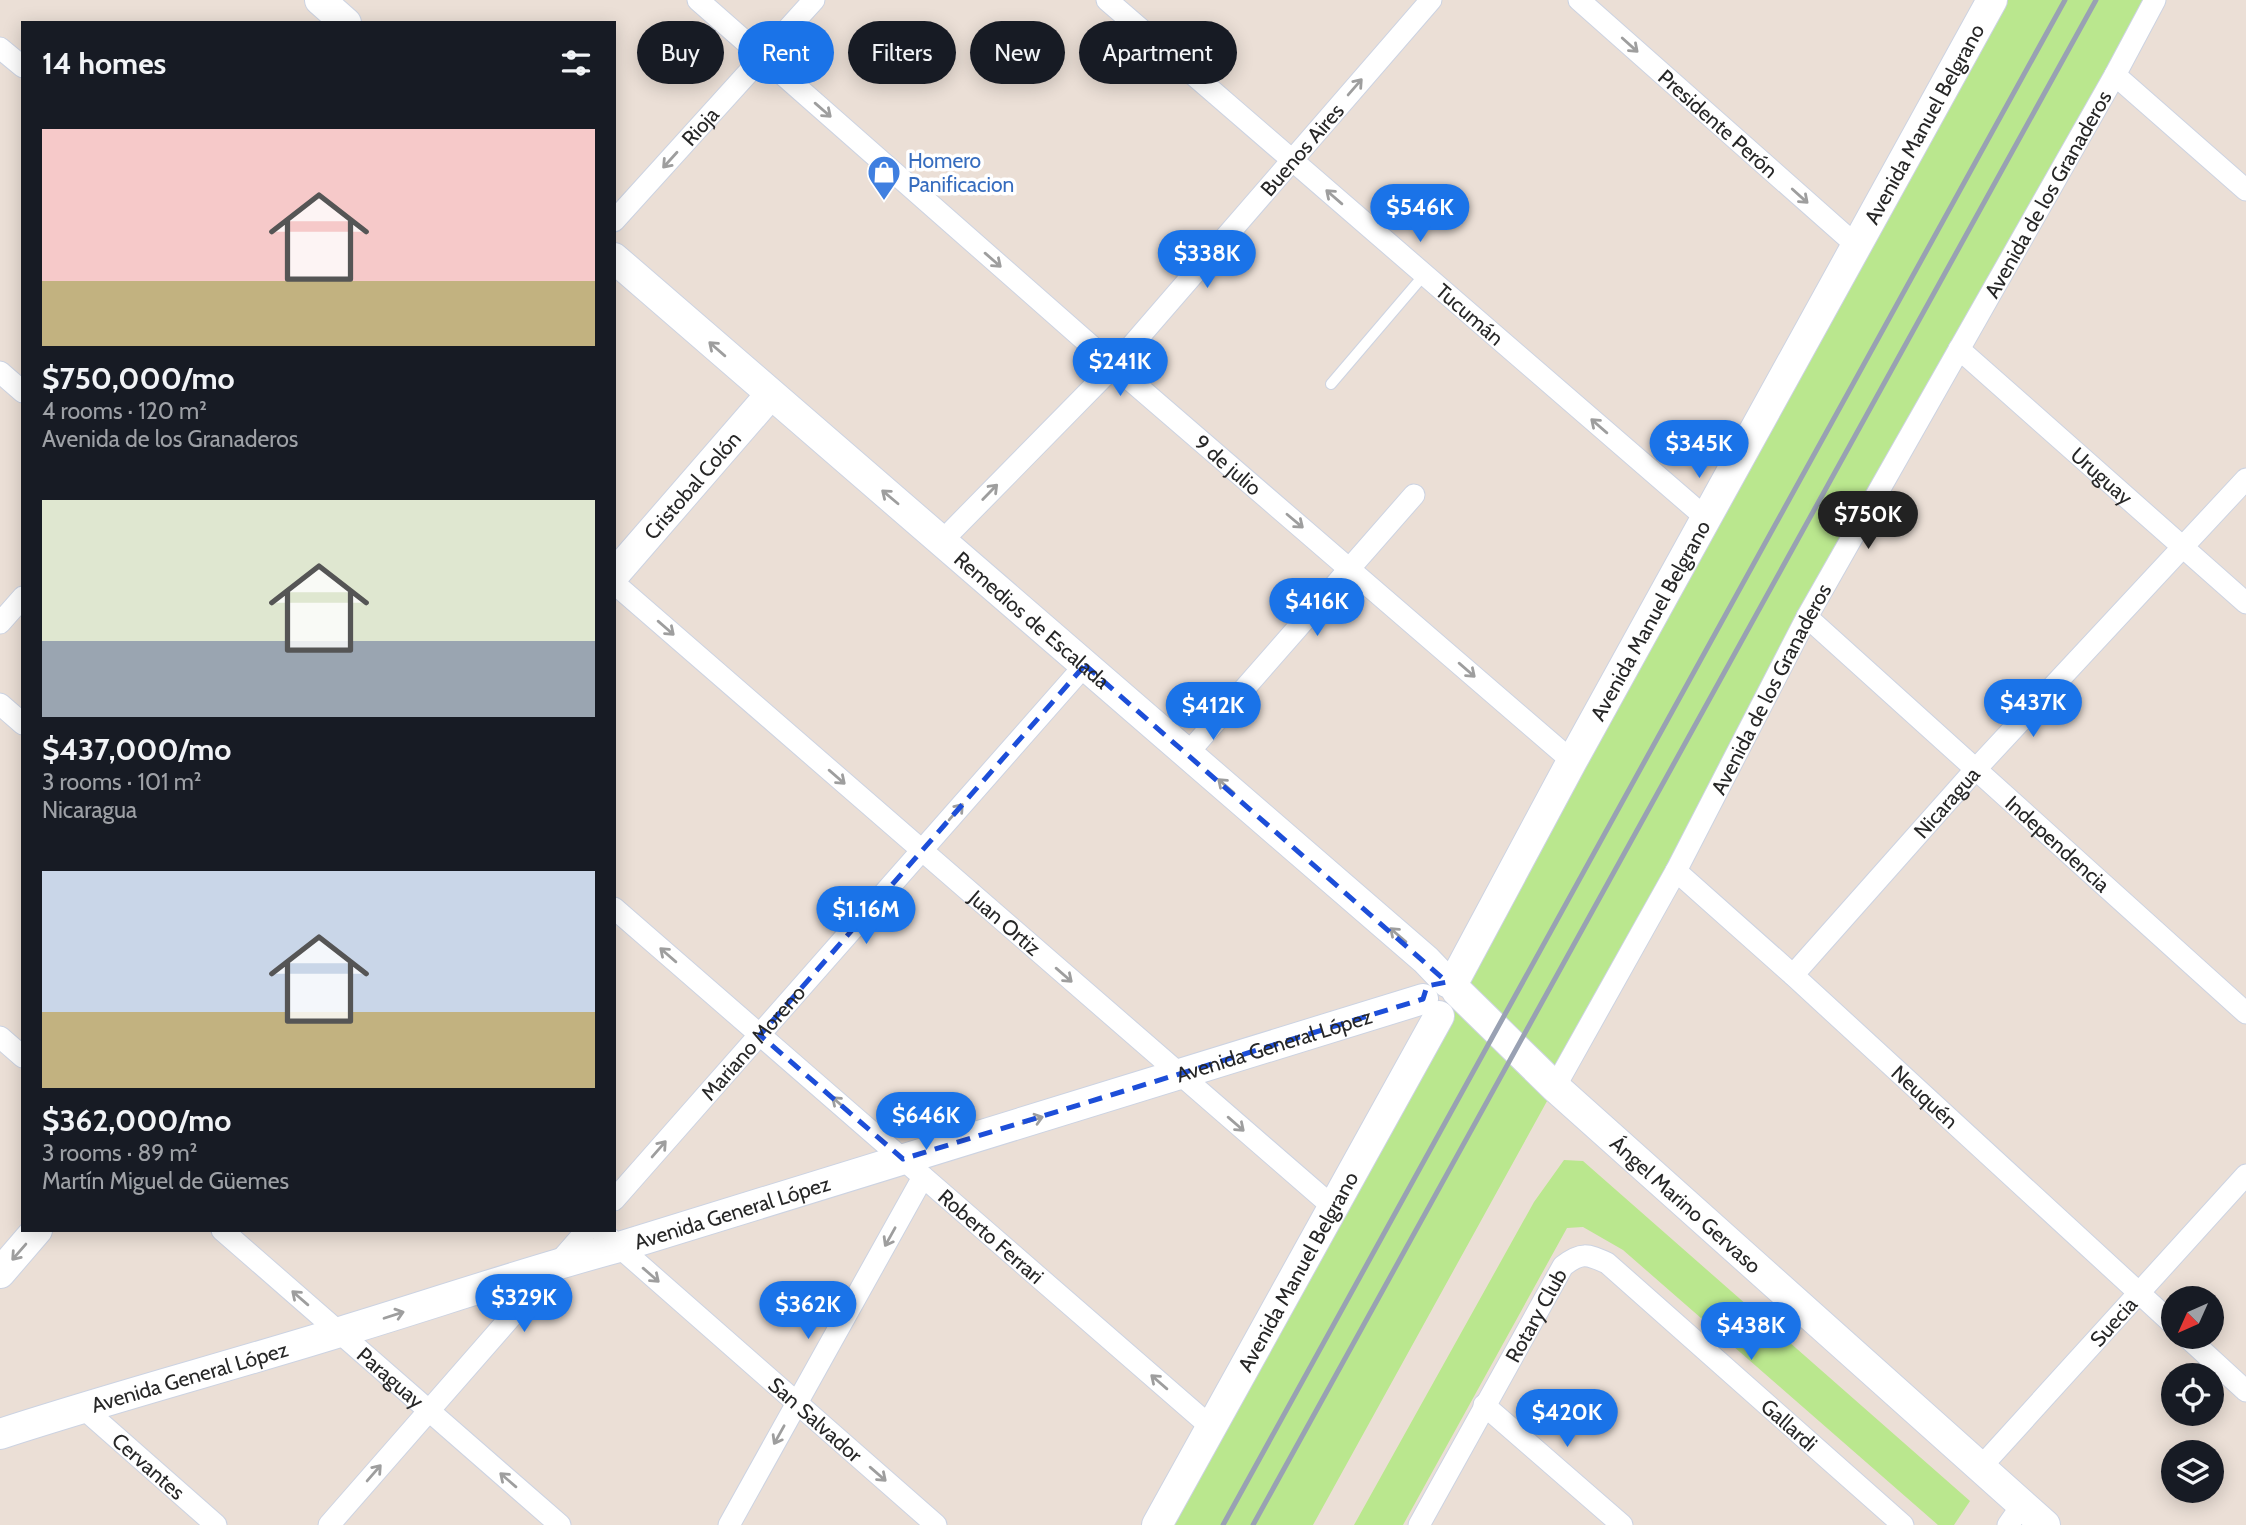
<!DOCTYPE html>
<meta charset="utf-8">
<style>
:root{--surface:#171b24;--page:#242831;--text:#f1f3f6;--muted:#9ea1a6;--accent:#1a73e8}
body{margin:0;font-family:Cabin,sans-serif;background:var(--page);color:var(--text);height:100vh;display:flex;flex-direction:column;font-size:26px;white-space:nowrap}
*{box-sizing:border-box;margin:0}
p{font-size:23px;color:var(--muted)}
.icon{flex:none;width:38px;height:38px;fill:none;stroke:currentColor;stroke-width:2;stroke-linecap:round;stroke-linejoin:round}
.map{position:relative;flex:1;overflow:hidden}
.drawer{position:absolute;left:21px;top:21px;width:595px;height:1211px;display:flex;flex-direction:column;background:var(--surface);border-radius:0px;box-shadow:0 4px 18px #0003}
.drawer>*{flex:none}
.top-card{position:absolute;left:637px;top:21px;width:665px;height:63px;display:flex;gap:14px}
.needle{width:46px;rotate:225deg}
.fabs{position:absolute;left:2161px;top:1286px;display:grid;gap:14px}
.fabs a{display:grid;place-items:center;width:63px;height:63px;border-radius:50%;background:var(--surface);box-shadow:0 4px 18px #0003;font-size:35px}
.price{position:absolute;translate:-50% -60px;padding:0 16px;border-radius:24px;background:var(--accent);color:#fff;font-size:23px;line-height:46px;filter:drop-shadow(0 2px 4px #0008)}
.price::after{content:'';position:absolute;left:50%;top:42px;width:21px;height:16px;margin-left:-10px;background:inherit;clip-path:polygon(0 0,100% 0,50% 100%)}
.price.on{background:#222;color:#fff}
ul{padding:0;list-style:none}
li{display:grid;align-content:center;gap:14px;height:371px;padding:0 21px}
li span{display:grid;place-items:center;height:217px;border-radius:0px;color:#555}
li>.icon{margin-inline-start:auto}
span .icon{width:126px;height:126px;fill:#fffc;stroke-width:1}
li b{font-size:30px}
h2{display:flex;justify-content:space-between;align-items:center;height:84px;padding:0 21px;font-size:30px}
.pill{padding:0 24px;border-radius:32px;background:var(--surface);box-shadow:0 4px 18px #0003;font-size:24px;line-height:63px}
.pill.on{background:var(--accent);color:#fff}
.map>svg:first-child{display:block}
</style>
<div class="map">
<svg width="2246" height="1525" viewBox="0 0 2246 1525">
<rect width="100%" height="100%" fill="#ebdfd6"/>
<!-- grass -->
<path fill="#bae78e" d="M1992 0H2155L1313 1525H1157L1439 1016 1452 984Z
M1564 1160 1583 1161 1970 1501 1954 1525H1938L1623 1250 1583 1227 1567 1228 1403 1525H1354L1534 1202Z"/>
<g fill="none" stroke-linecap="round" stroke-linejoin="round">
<defs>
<path id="lane" d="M1331 384 1424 275"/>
<g id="street">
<path id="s1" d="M698 0 1114 366 1572 761"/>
<path id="s2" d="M1107 0 1706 518"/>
<path id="s3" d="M1579 0 1857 246"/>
<path d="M0 48 23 67"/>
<path d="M2115 75 2246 190"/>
<path id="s4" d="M614 221 814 0"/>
<path id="s5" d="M1959 349 2246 603"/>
<path d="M0 372 23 392"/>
<path id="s6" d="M942 541 1114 366 1431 0"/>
<path id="s7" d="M614 583 1333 1207"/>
<path id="s8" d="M1807 617 2246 1013"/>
<path d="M0 623 23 597"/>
<path d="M0 704 23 724"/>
<path d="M1188 753 1414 495"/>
<path id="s9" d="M1676 871 1793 975 2174 1325"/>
<path id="s10" d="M614 908 1211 1427"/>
<path id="s11" d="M1793 975 1975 770 2246 479"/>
<path d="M0 1037 23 1057"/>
<path id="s12" d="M1555 1087 1676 871 1807 617 2115 75 2155 0"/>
<path id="s13" d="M614 1200 1085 665"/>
<path id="s14" d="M222 1230 560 1525"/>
<path id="s15" d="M600 1230 936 1525"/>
<path d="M2187 1337 2246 1391"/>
<path d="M1484 1405 1622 1525"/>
<path id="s16" d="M82 1407 216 1525"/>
<path id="s17" d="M1980 1468 2246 1175"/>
<path d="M329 1525 587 1230"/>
<path d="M729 1525 923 1177"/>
<path id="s18" d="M1419 1525 1563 1266C1581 1252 1587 1254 1607 1263L1903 1525"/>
<path d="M2008 1525 2022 1505"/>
</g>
<g id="secondary">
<path d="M320 0 346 23"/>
<path id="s19" d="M614 258 1426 960 1447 982"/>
<path id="s20" d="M614 575 770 395"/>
<path id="s21" d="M1452 985 1572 761 1992 0"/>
<path id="s22" d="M1457 991 1555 1087 2045 1525"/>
<path d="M0 1273 37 1230"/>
<path id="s23" d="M0 1434C113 1397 227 1367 340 1332 433 1304 525 1272 619 1247L1423 999"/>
<path id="s24" d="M1157 1525 1439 1016"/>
</g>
</defs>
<!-- lane casing -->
<use href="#lane" stroke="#ccd3e2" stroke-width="12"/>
<!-- street casing -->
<use href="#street" stroke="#ccd3e2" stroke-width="23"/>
<!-- secondary casing -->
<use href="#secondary" stroke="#ccd3e2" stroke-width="32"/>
<!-- lane -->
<use href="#lane" stroke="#fff" stroke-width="10"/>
<!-- street -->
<use href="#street" stroke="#fff" stroke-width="21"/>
<!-- secondary -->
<use href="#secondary" stroke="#fff" stroke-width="30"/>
<!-- rail -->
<path stroke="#99a1b3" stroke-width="5" d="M1223 1525 2065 0
M1253 1525 2096 0"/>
</g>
<!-- one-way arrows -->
<defs><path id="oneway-shaft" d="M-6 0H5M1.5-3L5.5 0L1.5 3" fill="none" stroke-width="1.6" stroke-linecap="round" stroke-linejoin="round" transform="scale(1.75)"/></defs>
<g stroke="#9e9e9e">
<use href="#oneway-shaft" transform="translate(1630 45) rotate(42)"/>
<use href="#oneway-shaft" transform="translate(1355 87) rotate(-49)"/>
<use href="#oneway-shaft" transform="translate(823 110) rotate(41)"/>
<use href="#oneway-shaft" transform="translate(670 160) rotate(132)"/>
<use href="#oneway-shaft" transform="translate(1800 196) rotate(42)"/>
<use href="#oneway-shaft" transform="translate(1334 197) rotate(-139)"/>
<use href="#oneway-shaft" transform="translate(993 260) rotate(41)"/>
<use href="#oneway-shaft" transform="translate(717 349) rotate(-139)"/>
<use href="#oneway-shaft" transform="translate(1599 426) rotate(-139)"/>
<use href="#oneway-shaft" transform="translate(990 492) rotate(-46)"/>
<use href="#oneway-shaft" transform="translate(890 497) rotate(-140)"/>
<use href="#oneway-shaft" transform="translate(1295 521) rotate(40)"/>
<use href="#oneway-shaft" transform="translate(666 628) rotate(41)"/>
<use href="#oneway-shaft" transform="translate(1467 670) rotate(41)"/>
<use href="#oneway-shaft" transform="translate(837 777) rotate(41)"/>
<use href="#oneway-shaft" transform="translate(1226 786) rotate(-139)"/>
<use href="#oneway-shaft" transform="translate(956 812) rotate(-49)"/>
<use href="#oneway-shaft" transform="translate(1398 935) rotate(-139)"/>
<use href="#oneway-shaft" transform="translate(668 955) rotate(-139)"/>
<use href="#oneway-shaft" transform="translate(1064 975) rotate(41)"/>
<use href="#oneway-shaft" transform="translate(840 1104) rotate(-139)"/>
<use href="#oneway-shaft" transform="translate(1033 1120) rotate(-17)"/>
<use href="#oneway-shaft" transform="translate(1236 1124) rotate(41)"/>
<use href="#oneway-shaft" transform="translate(659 1149) rotate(-49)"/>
<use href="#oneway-shaft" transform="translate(890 1237) rotate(119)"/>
<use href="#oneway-shaft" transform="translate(19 1252) rotate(131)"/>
<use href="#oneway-shaft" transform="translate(651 1275) rotate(41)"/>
<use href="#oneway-shaft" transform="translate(300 1298) rotate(-139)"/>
<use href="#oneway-shaft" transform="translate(394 1315) rotate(-18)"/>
<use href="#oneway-shaft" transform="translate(1159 1382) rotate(-139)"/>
<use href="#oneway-shaft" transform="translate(779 1435) rotate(119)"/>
<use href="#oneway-shaft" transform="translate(374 1473) rotate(-49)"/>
<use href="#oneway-shaft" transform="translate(878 1474) rotate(41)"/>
<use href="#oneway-shaft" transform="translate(508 1480) rotate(-139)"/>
</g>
<!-- marked area -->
<path fill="none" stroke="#1d4ed8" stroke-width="5" stroke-dasharray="14 9" stroke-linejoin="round" d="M1085 665 1447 982 1427 986 1423 999 903 1159 760 1035Z"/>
<!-- icons -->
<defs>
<symbol id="shop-pin" viewBox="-11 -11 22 30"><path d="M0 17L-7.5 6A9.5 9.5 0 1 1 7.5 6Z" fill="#3f7fe0" stroke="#fff"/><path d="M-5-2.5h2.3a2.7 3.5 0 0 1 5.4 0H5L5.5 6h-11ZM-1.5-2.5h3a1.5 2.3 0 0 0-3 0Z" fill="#fff"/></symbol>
</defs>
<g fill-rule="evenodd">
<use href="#shop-pin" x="865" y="153" width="38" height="52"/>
</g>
<g text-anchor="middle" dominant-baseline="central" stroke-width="7" stroke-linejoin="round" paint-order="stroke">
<!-- street labels -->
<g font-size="21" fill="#272727" stroke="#fff">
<text stroke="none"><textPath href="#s3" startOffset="186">Presidente Perón</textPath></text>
<text stroke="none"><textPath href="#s21" startOffset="982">Avenida Manuel Belgrano</textPath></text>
<text stroke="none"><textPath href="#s4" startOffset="128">Rioja</textPath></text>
<text stroke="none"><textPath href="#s6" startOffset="532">Buenos Aires</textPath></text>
<text stroke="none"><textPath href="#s12" startOffset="1020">Avenida de los Granaderos</textPath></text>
<text stroke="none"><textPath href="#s2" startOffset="480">Tucumán</textPath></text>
<text stroke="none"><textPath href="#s1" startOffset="705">9 de julio</textPath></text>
<text stroke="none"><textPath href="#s5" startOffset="191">Uruguay</textPath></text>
<text stroke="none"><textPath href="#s20" startOffset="119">Cristobal Colón</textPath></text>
<text stroke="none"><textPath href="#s19" startOffset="553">Remedios de Escalada</textPath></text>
<text stroke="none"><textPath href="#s21" startOffset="415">Avenida Manuel Belgrano</textPath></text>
<text stroke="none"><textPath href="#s12" startOffset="453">Avenida de los Granaderos</textPath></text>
<text stroke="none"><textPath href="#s11" startOffset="231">Nicaragua</textPath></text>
<text stroke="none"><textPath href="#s8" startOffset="338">Independencia</textPath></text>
<text stroke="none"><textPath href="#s7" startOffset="518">Juan Ortiz</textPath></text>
<text stroke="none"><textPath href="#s13" startOffset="210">Mariano Moreno</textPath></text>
<text stroke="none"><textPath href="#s23" startOffset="1332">Avenida General López</textPath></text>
<text stroke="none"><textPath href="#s9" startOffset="336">Neuquén</textPath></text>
<text stroke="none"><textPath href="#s22" startOffset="313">Ángel Marino Gervaso</textPath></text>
<text stroke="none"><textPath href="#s23" startOffset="765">Avenida General López</textPath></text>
<text stroke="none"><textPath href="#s10" startOffset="500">Roberto Ferrari</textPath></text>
<text stroke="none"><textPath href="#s24" startOffset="290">Avenida Manuel Belgrano</textPath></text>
<text stroke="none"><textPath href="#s18" startOffset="240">Rotary Club</textPath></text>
<text stroke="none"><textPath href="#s17" startOffset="198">Suecia</textPath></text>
<text stroke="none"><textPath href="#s23" startOffset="198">Avenida General López</textPath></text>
<text stroke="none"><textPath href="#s14" startOffset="224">Paraguay</textPath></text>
<text stroke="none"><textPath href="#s15" startOffset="287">San Salvador</textPath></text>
<text stroke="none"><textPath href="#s18" startOffset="588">Gallardi</textPath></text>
<text stroke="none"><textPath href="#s16" startOffset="89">Cervantes</textPath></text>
</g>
<!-- shop labels -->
<g font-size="21" fill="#366cbe" stroke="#fff" text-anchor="start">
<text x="908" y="160">Homero<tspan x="908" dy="24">Panificacion</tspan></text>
</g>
</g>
</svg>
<div class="fabs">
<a><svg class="needle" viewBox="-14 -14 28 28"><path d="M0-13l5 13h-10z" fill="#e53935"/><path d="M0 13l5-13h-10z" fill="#9ea1a6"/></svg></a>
<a><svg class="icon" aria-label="locate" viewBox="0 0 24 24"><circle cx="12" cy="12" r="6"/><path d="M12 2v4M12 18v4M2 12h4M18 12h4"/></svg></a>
<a><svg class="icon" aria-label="layers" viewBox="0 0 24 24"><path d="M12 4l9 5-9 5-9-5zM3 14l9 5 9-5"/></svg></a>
</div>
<b class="price" style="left:1420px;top:244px">$546K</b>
<b class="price" style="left:1207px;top:290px">$338K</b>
<b class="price" style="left:1120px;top:398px">$241K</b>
<b class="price" style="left:1699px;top:480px">$345K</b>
<b class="price on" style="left:1868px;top:551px">$750K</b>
<b class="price" style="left:1317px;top:638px">$416K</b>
<b class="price" style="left:2033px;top:739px">$437K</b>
<b class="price" style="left:1213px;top:742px">$412K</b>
<b class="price" style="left:866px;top:946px">$1.16M</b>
<b class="price" style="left:926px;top:1152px">$646K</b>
<b class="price" style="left:524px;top:1334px">$329K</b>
<b class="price" style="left:808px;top:1341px">$362K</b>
<b class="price" style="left:1751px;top:1362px">$438K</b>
<b class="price" style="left:1567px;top:1449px">$420K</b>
<div class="top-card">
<a class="pill">Buy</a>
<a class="pill on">Rent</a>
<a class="pill">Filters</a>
<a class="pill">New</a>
<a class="pill">Apartment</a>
</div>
<section class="drawer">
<h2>14 homes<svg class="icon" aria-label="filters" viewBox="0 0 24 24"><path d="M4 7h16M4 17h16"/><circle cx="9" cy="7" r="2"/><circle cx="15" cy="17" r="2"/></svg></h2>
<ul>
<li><span style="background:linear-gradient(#f6c9c9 70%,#c2b280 0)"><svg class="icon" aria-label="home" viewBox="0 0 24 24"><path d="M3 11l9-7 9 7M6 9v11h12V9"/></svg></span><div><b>$750,000/mo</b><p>4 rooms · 120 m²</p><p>Avenida de los Granaderos</p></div></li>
<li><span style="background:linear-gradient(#dfe7d0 65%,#9aa5b1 0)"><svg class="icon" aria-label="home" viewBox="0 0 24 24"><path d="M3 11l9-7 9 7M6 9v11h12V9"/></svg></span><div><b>$437,000/mo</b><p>3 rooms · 101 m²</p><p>Nicaragua</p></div></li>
<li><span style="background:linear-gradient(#c9d6e8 65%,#c2b280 0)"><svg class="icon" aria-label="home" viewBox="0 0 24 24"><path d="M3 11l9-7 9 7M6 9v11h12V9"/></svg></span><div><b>$362,000/mo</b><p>3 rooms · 89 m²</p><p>Martín Miguel de Güemes</p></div></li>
</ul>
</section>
</div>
